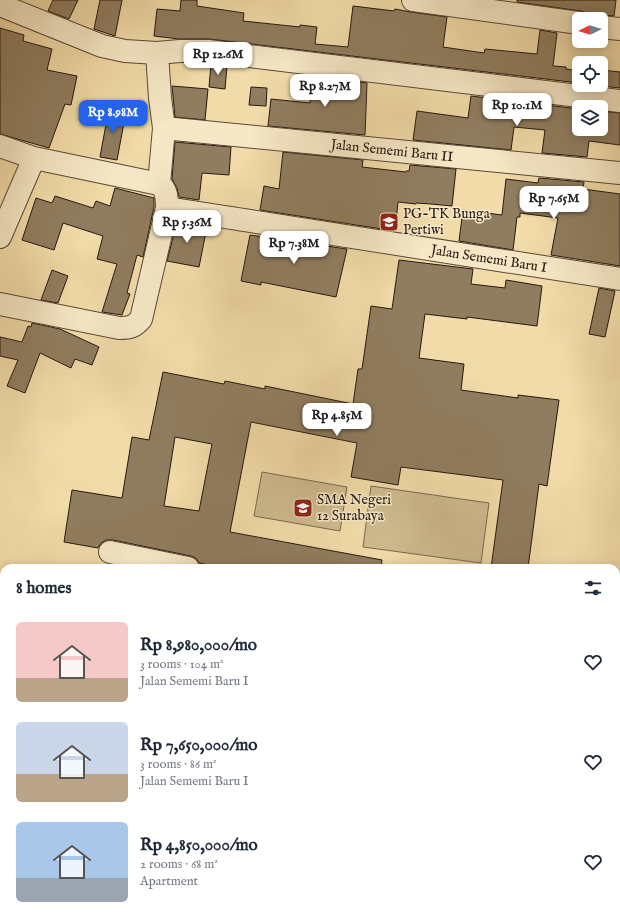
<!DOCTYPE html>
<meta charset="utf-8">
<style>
:root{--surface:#fff;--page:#f2f2f3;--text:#1f2937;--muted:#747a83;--accent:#2563eb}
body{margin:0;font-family:"IM FELL English",serif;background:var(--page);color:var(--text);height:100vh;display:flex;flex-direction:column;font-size:15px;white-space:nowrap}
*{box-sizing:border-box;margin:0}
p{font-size:13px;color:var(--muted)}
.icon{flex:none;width:22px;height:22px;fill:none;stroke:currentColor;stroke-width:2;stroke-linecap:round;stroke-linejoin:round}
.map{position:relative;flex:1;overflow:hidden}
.sheet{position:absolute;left:0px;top:564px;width:620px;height:356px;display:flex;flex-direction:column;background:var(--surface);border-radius:12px 12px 0 0;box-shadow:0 2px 10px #0003}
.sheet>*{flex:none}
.needle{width:26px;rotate:265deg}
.controls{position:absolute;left:572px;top:12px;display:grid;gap:8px}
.controls a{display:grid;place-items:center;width:36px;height:36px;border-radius:6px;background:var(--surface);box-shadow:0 2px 10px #0003;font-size:20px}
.price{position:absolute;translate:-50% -34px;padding:0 9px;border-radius:8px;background:#fff;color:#222;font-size:13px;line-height:26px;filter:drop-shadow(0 1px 2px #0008)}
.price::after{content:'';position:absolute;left:50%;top:24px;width:12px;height:9px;margin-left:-6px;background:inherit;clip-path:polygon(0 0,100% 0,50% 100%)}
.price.active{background:var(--accent);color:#fff}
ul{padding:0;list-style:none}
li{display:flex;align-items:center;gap:12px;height:100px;padding:0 16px}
li span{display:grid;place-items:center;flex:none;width:112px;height:80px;border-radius:6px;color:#555}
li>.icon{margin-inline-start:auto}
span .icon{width:48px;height:48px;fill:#fffc;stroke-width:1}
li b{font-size:17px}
h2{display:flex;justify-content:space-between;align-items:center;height:48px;padding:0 16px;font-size:17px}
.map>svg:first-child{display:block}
</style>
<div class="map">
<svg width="620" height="920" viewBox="0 0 620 920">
<rect width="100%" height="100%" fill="#f1dba8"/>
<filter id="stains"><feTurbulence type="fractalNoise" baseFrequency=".005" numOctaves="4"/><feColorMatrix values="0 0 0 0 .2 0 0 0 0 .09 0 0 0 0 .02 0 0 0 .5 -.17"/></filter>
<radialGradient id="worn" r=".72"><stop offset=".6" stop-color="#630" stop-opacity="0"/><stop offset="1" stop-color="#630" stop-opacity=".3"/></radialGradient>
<!-- green -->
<path fill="#ceba8e" stroke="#7a694f" d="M262 472 347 487 340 531 254 516Z
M371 486 489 503 481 563 363 547Z"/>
<!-- building -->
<path fill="#907d5f" stroke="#261810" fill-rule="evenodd" d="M53 0H78L69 19 48 11Z
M100 0H122L115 36 94 29Z
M181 0H197V6L244 13 243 21 300 27V25L317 27 315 44 348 47 353 6 394 11 395 9 411 12 447 17 443 47 484 53 485 49 537 54 540 30 557 33 553 66 566 67V69L579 71V83L209 39H179L154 36 157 9 180 11Z
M517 0H616L614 16 602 15H596L593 18H590L586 13 581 11 517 2Z
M0 28 24 35 23 41 52 49 47 70 77 76 71 105 65 104 49 148 0 134Z
M211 64 227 66 225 89 209 87Z
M601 70 620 72V88L592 85H601Z
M312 76 367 83 365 135 268 126 271 99 310 103Z
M172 86 208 89 205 120 175 117Z
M251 87 267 88 266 106 249 105Z
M471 96 579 109V129H601V111L620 113V145L589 141 587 157 542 153 545 130 514 127 511 150 413 140 417 111 468 118Z
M109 108 126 112 117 160 100 157Z
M175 142 231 147 229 175 202 173 199 200 179 197 177 188 172 179Z
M283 152 363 160 362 167 406 172V171H409L410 165 456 169 452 206 431 204 416 203V204L398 202 395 231 260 210 264 186 279 189Z
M539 178 584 182 583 189 620 194V266L551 255 558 218 520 213V217H517L513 250 459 241 463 210 502 215 506 179 538 183Z
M115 188 154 198V207L143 257 137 255 127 293 130 294 122 315 102 312 117 264 97 259 103 236 63 223 54 250 22 240 36 198 52 203 55 196 93 208 96 201 110 206Z
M177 222 207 227 199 267 167 261Z
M250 235 347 249 336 297 261 282V285L241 281Z
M399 260 473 269 471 284 505 288 506 280 542 286 537 326 467 317V319L425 314 419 358 464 364 461 390 518 398V395L559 400 547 486 539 484 528 568H491L503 480 401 467 398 485 351 477 357 443 251 422 230 532 382 560 381 568H225L199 563 196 558 191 556 113 540H106L101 543 98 548 64 542 72 490 122 498 132 437 149 440 163 372 224 384 225 381 265 389V386L353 404 358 369H362L371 306 392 309ZM175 437 212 444 199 511 164 506Z
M52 270 68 276 58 303 41 300Z
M599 288 615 291 605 337 589 334Z
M32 323 60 329 99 347 92 365 75 359 71 368 40 353 25 393 7 386 18 360 0 356V337L22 342 28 326 31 327Z"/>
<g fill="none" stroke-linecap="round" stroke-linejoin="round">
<defs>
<path id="minor" d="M413 0 579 23
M0 5 102 46 125 51 157 53 180 51H208L620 101
M601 27 620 29
M157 53 160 98 164 128 159 184
M164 128 620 173
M0 146 34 158 159 184C167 189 167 199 167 208L141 319C134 327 130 328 119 328L0 304
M167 208 620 279
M0 237 34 158
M110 552 188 568
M0 606 4 607
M616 698 620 699
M616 797 620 781
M0 885 4 886
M49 920V916
M585 920 586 916"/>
</defs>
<!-- minor casing -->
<use href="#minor" stroke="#594936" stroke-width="24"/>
<!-- minor -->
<use href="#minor" stroke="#f6e8c6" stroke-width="22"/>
<!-- rail -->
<path stroke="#261810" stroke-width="3" stroke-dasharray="7 7" stroke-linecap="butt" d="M616 859 620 843
M616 906 620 890
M600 920 601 916
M612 920 613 916"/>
</g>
<!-- icons -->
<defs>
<symbol id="school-square" viewBox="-11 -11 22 22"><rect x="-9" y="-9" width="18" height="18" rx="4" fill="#8f2418" stroke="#f6e8c6"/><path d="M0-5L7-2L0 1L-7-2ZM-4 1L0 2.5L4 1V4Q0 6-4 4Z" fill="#fff"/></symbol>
</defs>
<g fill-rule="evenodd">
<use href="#school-square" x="378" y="211" width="22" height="22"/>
<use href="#school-square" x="292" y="497" width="22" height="22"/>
</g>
<g text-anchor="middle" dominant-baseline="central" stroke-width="3" stroke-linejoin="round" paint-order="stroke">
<!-- street labels -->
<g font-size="14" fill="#261810" stroke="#f6e8c6">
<text transform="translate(392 151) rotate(6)">Jalan Sememi Baru II</text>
<text transform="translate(489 259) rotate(9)">Jalan Sememi Baru I</text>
</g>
<!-- poi labels -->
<g font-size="14" fill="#261810" stroke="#f6e8c6" text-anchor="start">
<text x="403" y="214">PG-TK Bunga<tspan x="403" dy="16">Pertiwi</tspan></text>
<text x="317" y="500">SMA Negeri<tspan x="317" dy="16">12 Surabaya</tspan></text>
</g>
</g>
<rect width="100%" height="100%" filter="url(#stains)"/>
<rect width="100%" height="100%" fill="url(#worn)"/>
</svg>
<div class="controls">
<a><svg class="needle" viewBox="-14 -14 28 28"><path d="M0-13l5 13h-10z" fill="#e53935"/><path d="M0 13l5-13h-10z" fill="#747a83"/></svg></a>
<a><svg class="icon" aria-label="locate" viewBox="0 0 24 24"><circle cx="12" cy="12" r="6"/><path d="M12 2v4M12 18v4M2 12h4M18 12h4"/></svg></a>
<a><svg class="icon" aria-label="layers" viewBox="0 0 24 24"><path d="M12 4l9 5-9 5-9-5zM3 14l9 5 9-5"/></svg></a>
</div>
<b class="price" style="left:218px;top:76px">Rp 12.6M</b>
<b class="price" style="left:325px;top:108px">Rp 8.27M</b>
<b class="price" style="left:517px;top:127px">Rp 10.1M</b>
<b class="price active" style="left:113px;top:134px">Rp 8.98M</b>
<b class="price" style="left:554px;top:220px">Rp 7.65M</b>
<b class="price" style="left:187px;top:244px">Rp 5.36M</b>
<b class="price" style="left:294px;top:265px">Rp 7.38M</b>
<b class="price" style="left:337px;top:437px">Rp 4.85M</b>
<section class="sheet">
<h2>8 homes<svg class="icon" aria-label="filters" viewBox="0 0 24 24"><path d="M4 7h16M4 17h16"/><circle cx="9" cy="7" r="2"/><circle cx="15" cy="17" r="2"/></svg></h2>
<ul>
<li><span style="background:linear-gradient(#f6c9c9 70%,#b9a48a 0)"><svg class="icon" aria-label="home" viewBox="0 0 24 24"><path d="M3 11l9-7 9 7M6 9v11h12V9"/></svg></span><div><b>Rp 8,980,000/mo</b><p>3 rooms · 104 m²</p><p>Jalan Sememi Baru I</p></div><svg class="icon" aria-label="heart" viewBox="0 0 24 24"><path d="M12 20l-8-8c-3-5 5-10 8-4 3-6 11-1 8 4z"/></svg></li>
<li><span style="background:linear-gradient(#c9d6e8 65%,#b9a48a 0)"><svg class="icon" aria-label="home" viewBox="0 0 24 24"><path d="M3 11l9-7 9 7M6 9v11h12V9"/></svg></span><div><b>Rp 7,650,000/mo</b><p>3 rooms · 86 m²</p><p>Jalan Sememi Baru I</p></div><svg class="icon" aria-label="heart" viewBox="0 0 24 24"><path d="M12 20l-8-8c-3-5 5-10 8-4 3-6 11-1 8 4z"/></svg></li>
<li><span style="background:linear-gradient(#a9c7e8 70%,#9aa5b1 0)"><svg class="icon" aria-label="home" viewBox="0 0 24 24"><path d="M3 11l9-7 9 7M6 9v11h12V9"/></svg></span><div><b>Rp 4,850,000/mo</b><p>2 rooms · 68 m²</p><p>Apartment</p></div><svg class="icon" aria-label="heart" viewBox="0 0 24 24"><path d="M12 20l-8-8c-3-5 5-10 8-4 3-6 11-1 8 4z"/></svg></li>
</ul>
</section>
</div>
